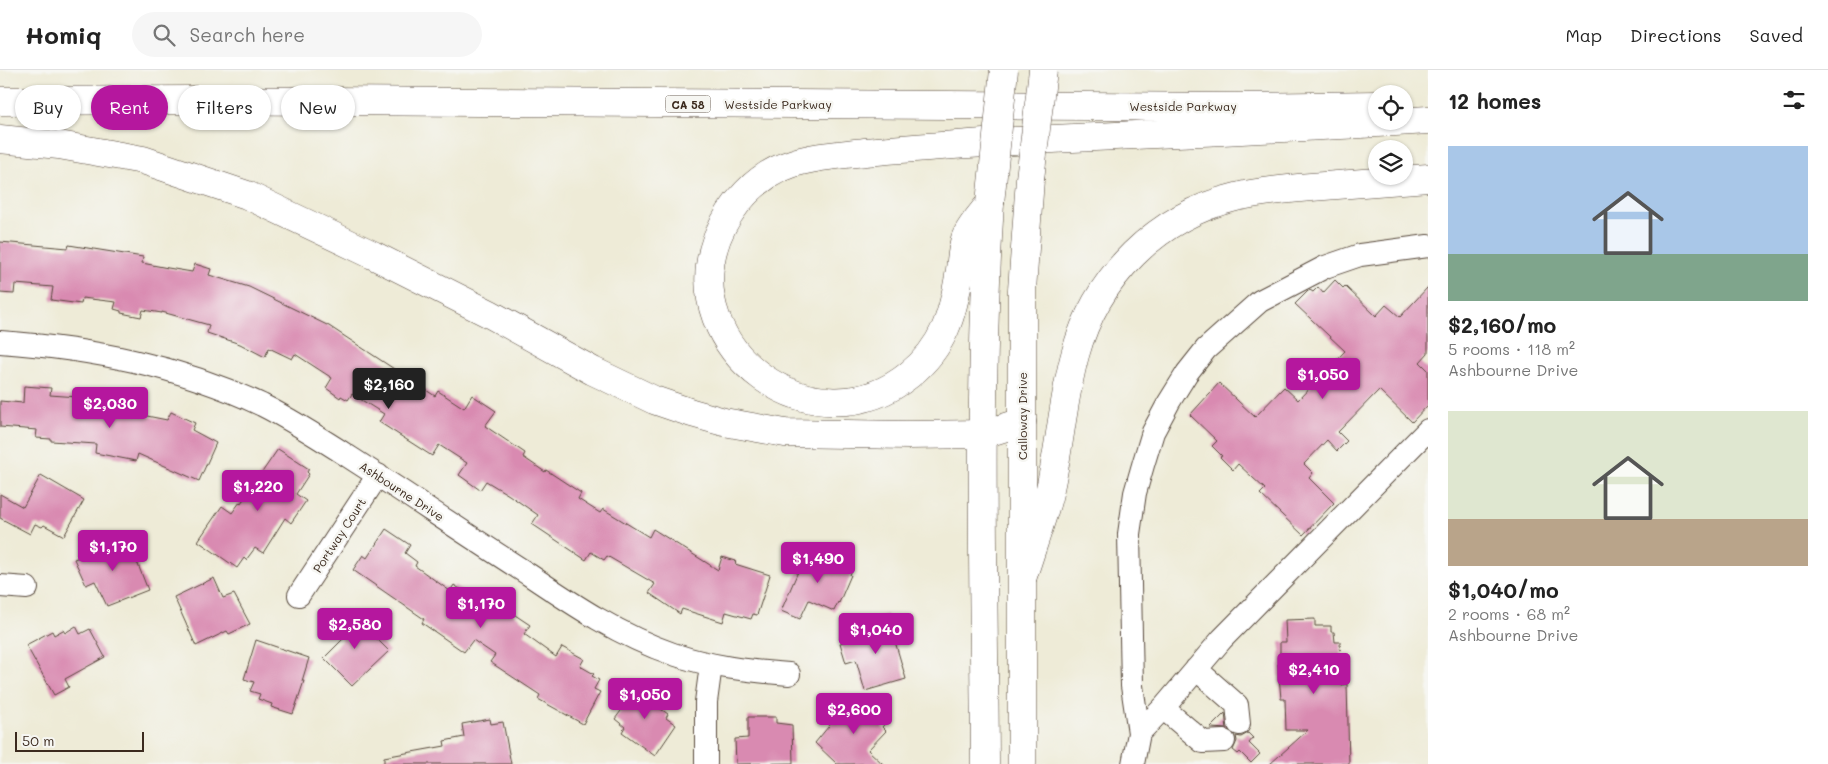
<!DOCTYPE html>
<meta charset="utf-8">
<style>
:root{--surface:#fff;--page:#f6f6f6;--text:#222;--muted:#767676;--line:#e0e0e0;--accent:#b5179e}
body{margin:0;font-family:Mali,sans-serif;background:var(--page);color:var(--text);height:100vh;display:flex;flex-direction:column;font-size:19px;white-space:nowrap}
*{box-sizing:border-box;margin:0}
p{font-size:16px;color:var(--muted)}
.icon{flex:none;width:28px;height:28px;fill:none;stroke:currentColor;stroke-width:2;stroke-linecap:round;stroke-linejoin:round}
.map{position:relative;flex:1;overflow:hidden}
.side{display:flex;flex-direction:column;background:var(--surface);width:400px}
.side>*{flex:none}
.banner{position:absolute;left:15px;top:15px;width:475px;height:45px;display:flex;gap:10px}
.tools{position:absolute;left:1368px;top:15px;display:grid;gap:10px}
.tools a{display:grid;place-items:center;width:45px;height:45px;border-radius:50%;background:var(--surface);box-shadow:0 1px 4px #0004;font-size:25px}
.scale{position:absolute;left:15px;bottom:12px;width:129px;box-sizing:border-box;padding-left:5px;border:2px solid #3b2a1e;border-top:0;font-size:14px;line-height:18px;white-space:nowrap;color:#3b2a1e;-webkit-text-stroke:4px #f6f6f2;paint-order:stroke}
.price{position:absolute;translate:-50% -42px;padding:0 11px;border-radius:5px;background:var(--accent);color:#fff;font-size:16px;line-height:32px;filter:drop-shadow(0 1px 2px #0008)}
.price::after{content:'';position:absolute;left:50%;top:30px;width:15px;height:11px;margin-left:-8px;background:inherit;clip-path:polygon(0 0,100% 0,50% 100%)}
.price.selected{background:#222;color:#fff}
ul{padding:0;list-style:none}
li{display:grid;align-content:center;gap:10px;height:265px;padding:0 20px}
li span{display:grid;place-items:center;height:155px;border-radius:0px;color:#555}
li>.icon{margin-inline-start:auto}
span .icon{width:90px;height:90px;fill:#fffc;stroke-width:1}
li b{font-size:21px}
h2{display:flex;justify-content:space-between;align-items:center;height:60px;padding:0 20px;font-size:21px}
.tag{padding:0 18px;border-radius:22px;background:var(--surface);box-shadow:0 1px 4px #0004;font-size:18px;line-height:45px}
.tag.selected{background:var(--accent);color:#fff}
header{display:flex;align-items:center;gap:30px;box-sizing:border-box;height:70px;padding:0 25px;background:var(--surface);border-bottom:1px solid var(--line)}
header strong{font-size:24px}
nav{display:flex;gap:28px;margin-inline-start:auto;font-size:18px}
.search{width:350px;height:45px;background:var(--page);display:flex;align-items:center;gap:12px;box-sizing:border-box;padding:0 18px;border-radius:28px;color:var(--muted);font-size:19px}
main{display:flex;flex:1;min-height:0}
.map>svg:first-child{display:block}
</style>
<header>
<strong>Homiq</strong>
<div class="search"><svg class="icon" aria-label="search" viewBox="0 0 24 24"><circle cx="10" cy="10" r="6"/><path d="M15 15l6 6"/></svg>Search here</div>
<nav><a>Map</a><a>Directions</a><a>Saved</a></nav>
</header>
<main>
<div class="map">
<svg width="1428" height="694" viewBox="0 0 1428 694">
<rect width="100%" height="100%" fill="#f6f6f2"/>
<filter id="ink" filterUnits="userSpaceOnUse"><feTurbulence type="fractalNoise" baseFrequency=".02" numOctaves="2"/><feDisplacementMap in="SourceGraphic" scale="10" xChannelSelector="R" yChannelSelector="G"/><feConvolveMatrix kernelMatrix="1 2 1 2 8 2 1 2 1" color-interpolation-filters="sRGB"/></filter>
<filter id="wash" filterUnits="userSpaceOnUse"><feTurbulence type="fractalNoise" baseFrequency=".0096" numOctaves="4" result="noise"/><feDisplacementMap in="SourceGraphic" scale="20" xChannelSelector="R" yChannelSelector="G"/><feGaussianBlur stdDeviation="1.12" result="paint"/><feColorMatrix in="noise" values="0 0 0 0 0 0 0 0 0 0 0 0 0 0 0 0 0 1.4 0 .05"/><feComposite in="paint" operator="in"/></filter>
<g filter="url(#wash)">
<rect width="100%" height="100%" fill="#eeebd7"/>
<g id="blocks">
<!-- building -->
<path fill="#d98ab1" d="M0 172 68 178 69 175 143 187 142 193 168 198 192 202 195 194 211 199 209 205 249 217 329 256 435 326 438 321 464 338 472 325 496 341 485 356 525 383 523 387 545 402 546 400 581 423 578 429 600 443 603 439 649 467 653 459 718 500 722 487 736 491 735 494 770 505 757 545 753 544 751 549 726 542 723 552 682 539 680 544 649 523 655 514 607 486 604 490 591 482 586 490 532 454 538 445 509 425 486 411 480 420 459 405 467 393 439 375 432 386 379 352 384 344 352 324 348 330 341 326 340 328 326 318 332 308 295 284 292 289 269 278 265 287 240 274 207 263 209 255 162 242V243L143 240 141 247 121 243V241L114 239 116 232 82 228 81 234 51 230 53 217 15 214 14 224 0 223Z
M1335 210 1343 218 1345 216 1376 246 1386 235 1400 247 1428 217V283L1420 292 1428 300V335L1412 352 1379 320 1338 362 1347 371 1337 381 1327 370 1304 394 1313 403 1309 408 1334 433 1303 465 1260 424 1265 419 1238 394 1233 400 1220 387 1222 386 1212 376 1217 371 1190 345 1219 313 1255 347 1284 317 1298 330 1345 281 1295 234 1308 221 1310 220 1313 222 1318 217 1323 223Z
M24 316 51 318 50 325 92 328V325L107 328V325L122 328 121 336 135 339 134 342 142 344V345L167 350 171 342 195 353 192 360 216 373 199 411 138 384 136 391 95 383 96 374 51 371V369L36 368 37 360 0 357V331L23 333Z
M278 379 309 399 307 402 309 404 296 424 306 431 291 453 285 448 263 483 255 478 246 490 244 488 237 498 198 471 222 436 232 443 240 432 241 433Z
M41 405 84 430 64 466 44 455 42 457 35 454 30 464 0 448V424L23 437Z
M386 459 410 475 405 483 417 492 415 496 450 521 454 515 477 530 482 523 530 555 524 564 556 587 562 577 584 589 580 596 594 604 592 606 599 610 594 619 600 622 583 654 538 629 540 625 490 592 495 585 473 570 464 582 422 553 424 549 353 500 363 485 367 488Z
M128 469 148 520 107 536 95 511 86 515 74 489Z
M817 481 853 497 850 505H851L839 533 838 532 834 541 809 530 800 549 781 541 806 483 815 487Z
M214 508 223 528 234 524 250 554 229 564 227 561 196 576 174 527Z
M353 542 368 556 366 558 389 581 352 616 324 588 343 569 334 560Z
M887 544 906 609 865 621 856 590 846 593 840 573 869 564 865 550Z
M1315 549V556H1331V562H1334L1335 572H1340L1342 615 1347 614 1349 694H1270L1308 660H1286L1285 629H1281L1278 594H1280V572H1286L1285 550Z
M76 556 80 564 90 559 105 587 65 609 69 617 54 625 26 575 52 561 54 565 63 560 65 563Z
M256 570 309 588 302 611H304L293 644 271 637 272 634 258 629 260 624 250 621 254 612 244 609Z
M637 613 659 628 655 635 668 644 666 648 676 655 655 686 622 662 625 657 615 649 629 630 626 628Z
M862 626 888 650 882 657 886 661 868 680 883 694H837L815 673 833 651 836 653Z
M1225 643 1227 659 1211 658H1210Z
M748 647H776V653L792 655 793 693 736 694 735 669 748 668Z
M490 649 491 654 503 652 511 694H384V687L445 676 444 671 464 667 462 654Z
M1248 663 1253 668 1249 673 1260 684 1251 693 1240 682 1238 684 1233 680 1237 671 1236 666 1241 667Z"/>
</g>
</g>
<g filter="url(#ink)">
<use href="#blocks" fill-opacity="0" stroke="#56473a" stroke-width="1"/>
<g fill="none" stroke-linecap="round" stroke-linejoin="round">
<defs>
<path id="minor" d="M0 272C93 279 177 295 262 335 300 354 335 378 371 401 423 435 475 470 528 504 574 535 620 566 673 584 711 597 750 601 789 604
M0 516 27 518
M299 525 378 405
M1196 599 1237 635 1239 654
M1163 638 1203 672 1224 671
M1139 663 1165 636 1222 569 1428 360
M706 694V632L711 595
M1133 694 1139 663 1132 616 1129 464 1135 423 1143 395 1153 362 1169 332 1187 303 1206 279 1260 231 1325 197 1360 185 1428 176"/>
<path id="major" d="M985 694C984 507 978 319 990 133
M1022 694V220L1030 109"/>
<path id="highway" d="M0 31 190 30 1240 37 1376 35
M0 69 59 75 143 90 247 125 373 185 490 244 593 301 654 330 692 343 724 352 785 363 908 365 984 364 1022 352
M990 133C982 144 969 157 965 169 962 179 961 190 960 200 953 244 945 276 909 305 815 381 675 280 717 168 730 135 757 105 791 94 814 86 841 85 865 82 910 78 954 75 998 72 1141 64 1285 59 1428 50
M1023 506C1031 480 1041 453 1048 427 1060 380 1062 332 1075 285 1096 207 1157 146 1236 127 1261 121 1286 119 1311 117 1350 114 1389 111 1428 108"/>
</defs>
<!-- minor casing -->
<use href="#minor" stroke="#56473a" stroke-width="24"/>
<!-- major casing -->
<use href="#major" stroke="#56473a" stroke-width="29"/>
<!-- highway casing -->
<use href="#highway" stroke="#56473a" stroke-width="29"/>
<!-- minor -->
<use href="#minor" stroke="#fff" stroke-width="22"/>
<!-- major -->
<use href="#major" stroke="#fff" stroke-width="28"/>
<!-- highway -->
<use href="#highway" stroke="#fff" stroke-width="28"/>
<defs>
<path id="major-bridge" d="M1030 109 1043 0
M990 133 1004 0"/>
</defs>
<!-- major-bridge casing -->
<use href="#major-bridge" stroke="#56473a" stroke-width="29" stroke-linecap="butt"/>
<!-- major-bridge -->
<use href="#major-bridge" stroke="#fff" stroke-width="28"/>
</g>
</g>
<g text-anchor="middle" dominant-baseline="central" stroke-width="5" stroke-linejoin="round" paint-order="stroke">
<!-- shield labels -->
<rect fill="#f6f6f2" stroke="#73675e" stroke-width="1" x="665.5" y="25.5" width="45" height="17" rx="4"/>
<g font-size="11" font-weight="bold" fill="#3b2a1e">
<text x="688" y="34">CA 58</text>
</g>
<!-- street labels -->
<g font-size="12" fill="#3b2a1e" stroke="#f6f6f2">
<text x="778" y="34">Westside Parkway</text>
<text x="1183" y="36">Westside Parkway</text>
<text transform="translate(1022 346) rotate(-90)">Calloway Drive</text>
<text transform="translate(402 421) rotate(33)">Ashbourne Drive</text>
<text transform="translate(339 465) rotate(-57)">Portway Court</text>
</g>
</g>
</svg>
<div class="tools">
<a><svg class="icon" aria-label="locate" viewBox="0 0 24 24"><circle cx="12" cy="12" r="6"/><path d="M12 2v4M12 18v4M2 12h4M18 12h4"/></svg></a>
<a><svg class="icon" aria-label="layers" viewBox="0 0 24 24"><path d="M12 4l9 5-9 5-9-5zM3 14l9 5 9-5"/></svg></a>
</div>
<div class="scale">50 m</div>
<b class="price" style="left:1323px;top:330px">$1,050</b>
<b class="price selected" style="left:389px;top:340px">$2,160</b>
<b class="price" style="left:110px;top:359px">$2,030</b>
<b class="price" style="left:258px;top:442px">$1,220</b>
<b class="price" style="left:113px;top:502px">$1,170</b>
<b class="price" style="left:818px;top:514px">$1,490</b>
<b class="price" style="left:481px;top:559px">$1,170</b>
<b class="price" style="left:355px;top:580px">$2,580</b>
<b class="price" style="left:876px;top:585px">$1,040</b>
<b class="price" style="left:1314px;top:625px">$2,410</b>
<b class="price" style="left:645px;top:650px">$1,050</b>
<b class="price" style="left:854px;top:665px">$2,600</b>
<div class="banner">
<a class="tag">Buy</a>
<a class="tag selected">Rent</a>
<a class="tag">Filters</a>
<a class="tag">New</a>
</div>
</div>
<section class="side">
<h2>12 homes<svg class="icon" aria-label="filters" viewBox="0 0 24 24"><path d="M4 7h16M4 17h16"/><circle cx="9" cy="7" r="2"/><circle cx="15" cy="17" r="2"/></svg></h2>
<ul>
<li><span style="background:linear-gradient(#a9c7e8 70%,#7fa58c 0)"><svg class="icon" aria-label="home" viewBox="0 0 24 24"><path d="M3 11l9-7 9 7M6 9v11h12V9"/></svg></span><div><b>$2,160/mo</b><p>5 rooms · 118 m²</p><p>Ashbourne Drive</p></div></li>
<li><span style="background:linear-gradient(#dfe7d0 70%,#b9a48a 0)"><svg class="icon" aria-label="home" viewBox="0 0 24 24"><path d="M3 11l9-7 9 7M6 9v11h12V9"/></svg></span><div><b>$1,040/mo</b><p>2 rooms · 68 m²</p><p>Ashbourne Drive</p></div></li>
</ul>
</section>
</main>
